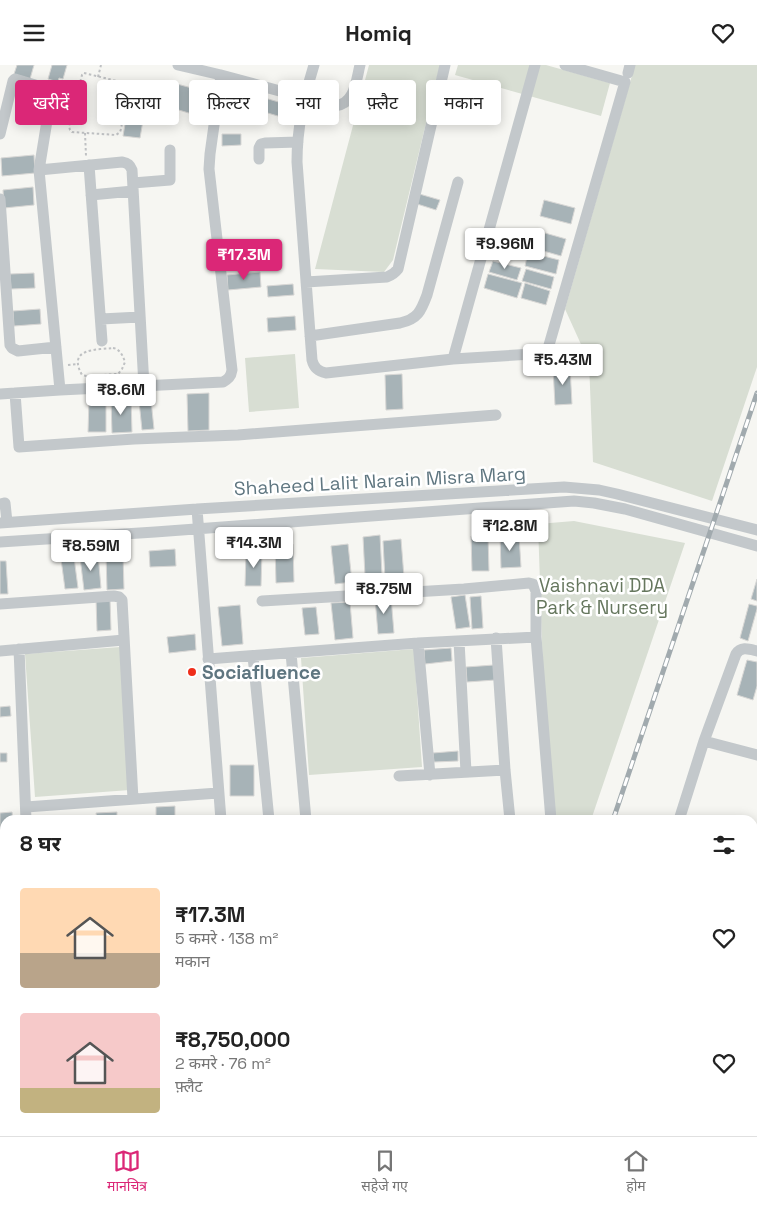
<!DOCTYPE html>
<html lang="hi">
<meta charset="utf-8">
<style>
:root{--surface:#fff;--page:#f2f2f2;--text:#222;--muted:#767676;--line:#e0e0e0;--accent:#db2777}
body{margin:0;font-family:"Space Grotesk","Noto Sans Devanagari",sans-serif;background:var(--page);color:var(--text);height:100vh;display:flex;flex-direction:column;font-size:19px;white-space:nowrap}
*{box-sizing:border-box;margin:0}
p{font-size:16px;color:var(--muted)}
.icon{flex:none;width:28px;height:28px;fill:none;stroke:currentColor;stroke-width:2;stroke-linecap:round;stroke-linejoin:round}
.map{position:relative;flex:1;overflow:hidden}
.drawer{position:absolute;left:0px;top:750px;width:758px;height:321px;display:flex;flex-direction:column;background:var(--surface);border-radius:15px 15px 0 0;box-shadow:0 2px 12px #0003}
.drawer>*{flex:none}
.hud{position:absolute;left:15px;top:15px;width:500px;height:45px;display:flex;gap:10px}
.price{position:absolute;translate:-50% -42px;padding:0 11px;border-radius:5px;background:#fff;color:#222;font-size:16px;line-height:32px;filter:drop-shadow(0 1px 2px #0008)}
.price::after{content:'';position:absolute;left:50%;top:30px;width:15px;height:11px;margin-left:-8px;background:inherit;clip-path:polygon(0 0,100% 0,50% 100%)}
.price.active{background:var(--accent);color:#fff}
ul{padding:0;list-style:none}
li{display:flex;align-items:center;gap:15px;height:125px;padding:0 20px}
li span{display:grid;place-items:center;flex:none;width:140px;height:100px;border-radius:5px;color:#555}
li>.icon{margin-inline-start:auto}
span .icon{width:60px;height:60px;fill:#fffc;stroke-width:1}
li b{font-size:21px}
h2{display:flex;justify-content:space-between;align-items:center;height:60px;padding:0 20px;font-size:21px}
.pill{padding:0 18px;border-radius:5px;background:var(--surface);box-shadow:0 2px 12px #0003;font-size:18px;line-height:45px}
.pill.active{background:var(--accent);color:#fff}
header{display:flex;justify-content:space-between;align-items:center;height:65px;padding:0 20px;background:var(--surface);font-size:22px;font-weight:600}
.menu{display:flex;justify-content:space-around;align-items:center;height:70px;border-top:1px solid var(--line);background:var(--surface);font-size:14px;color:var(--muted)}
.menu a{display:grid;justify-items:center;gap:2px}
.menu .active{color:var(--accent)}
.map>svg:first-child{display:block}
</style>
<header><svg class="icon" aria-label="menu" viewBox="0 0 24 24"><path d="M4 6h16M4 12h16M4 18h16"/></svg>Homiq<svg class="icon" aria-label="heart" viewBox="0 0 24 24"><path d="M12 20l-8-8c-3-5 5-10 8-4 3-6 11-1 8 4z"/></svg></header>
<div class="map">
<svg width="757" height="1071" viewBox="0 0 757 1071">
<rect width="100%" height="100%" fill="#f6f6f2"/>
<!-- green -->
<path fill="#d8ded3" d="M369 0H440L393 195 384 207 315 204Z
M458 0H546L610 18 601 51 455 10Z
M635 0H757V302L712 436 593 397 589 297 565 244Z
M295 289 299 343 249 347 245 293Z
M574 456 685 478 591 755H548L538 459Z
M120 582 130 725 35 732 25 589Z
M414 584 422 702 309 710 301 593Z
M5 883V943H0V884Z
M0 1037H5V1066H109L108 1071H0Z
M252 1066H493L492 1071H251Z"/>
<!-- building -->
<path fill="#a7b3b7" stroke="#d8d7d5" d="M17 0H34L30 14 14 9Z
M52 0H67L63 14 59 13 58 17 48 14Z
M166 16 199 25 192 49 159 39Z
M132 18 149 21 140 73 123 71Z
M265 33 292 41 288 54 261 46Z
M222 69H241V80L222 81Z
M34 90 35 108 2 111 1 93Z
M33 122 34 140 4 143 3 125Z
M416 128 440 135 436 145 414 138Z
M544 135 575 143 571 159 540 151Z
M545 168 566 174 561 191 540 185Z
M528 187 559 195 556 209 525 201Z
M493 196 521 203 517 215 489 207Z
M526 204 554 212 551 224 522 216Z
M260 207 261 222 228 225 227 210Z
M34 208 35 223 11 224 10 209Z
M488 209 522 218 517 233 484 223Z
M525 218 550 226 546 240 521 233Z
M293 219 294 230 268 232 267 221Z
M40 244 41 259 14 261 13 246Z
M295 251 296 265 268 267 267 253Z
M570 302 572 339 555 340 553 303Z
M402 309 403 344 386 345 385 310Z
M209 328V365L188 366 187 329Z
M131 333 132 367 112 368 111 334Z
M89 334H106V367H88Z
M151 335 154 364 142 365 139 336Z
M380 470 382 510 365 511 363 472Z
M488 470 489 506H472L471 471Z
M519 470 521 502 501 503 500 471Z
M401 474 404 512 385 514 383 476Z
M293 479 294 517 276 518 275 480Z
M348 479 352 517 335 519 331 481Z
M175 484 176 501 150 502 149 486Z
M246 487H262L261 521H245Z
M98 489 101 523 84 525 80 492Z
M106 490H123L124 524 107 525Z
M74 492 78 523 65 524 61 494Z
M0 496H6L8 529H0Z
M757 514V536L751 534Z
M465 530 470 562 456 564 451 532Z
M481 531 483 563 472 564 470 532Z
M391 532 394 568 378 569 375 533Z
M96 534H110L111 565 97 566Z
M350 537 353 573 335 575 331 538Z
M749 539 757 541V544L748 576 740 573Z
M240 540 243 579 222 581 218 542Z
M316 542 319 569 305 570 302 543Z
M195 569 196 585 169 588 167 572Z
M451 583 452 596 425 599 424 585Z
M747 595 757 597V621L753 635 737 630Z
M494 600 495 615 467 617 466 602Z
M10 641 11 651 0 652V642Z
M458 686V696L434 697 433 688Z
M0 688H7V697H0Z
M230 700H254V731H230Z
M175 741V755H156V742Z
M12 747 13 755H5V764L0 765V748Z
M117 747V755H97L96 748Z
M5 774V783L0 784V775Z
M752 816 757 817V837L753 850Z
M757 928V958L752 957V942Z
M752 998 757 999V1015L754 1026H752Z
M173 1066H207L212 1068 211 1071H171Z
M632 1066H668L667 1071H630Z
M686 1066H720L737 1071H684Z"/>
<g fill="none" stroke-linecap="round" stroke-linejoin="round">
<!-- path -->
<path stroke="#bfc1c3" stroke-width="2" stroke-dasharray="2.5 2.5" stroke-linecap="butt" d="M84 8 125 18 128 21 121 64 120 67 116 70 72 67 70 65 69 61 82 10Z
M98 12 101 0
M85 68 86 91
M113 283C120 284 123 291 125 297L122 304 118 309 87 311 82 310C67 283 96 285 113 283Z
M68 300 78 299"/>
<!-- minor -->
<path stroke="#c3c8cb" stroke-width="11" d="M178 0 221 10 335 41C355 39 356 16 360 0
M314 0C304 33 297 62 297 97L312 295C314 303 318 306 326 308L453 294 580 286
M628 8 630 0
M0 69 13 16 15 14 52 25 39 105 60 325
M259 94V83L261 79 265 78 298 77
M89 100 102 276
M39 105 122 97C128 98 130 100 132 105L144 321
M133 118 170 115V85
M91 130 133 126
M0 134 10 280 12 283 18 286 56 282
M306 217 387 212C392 210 395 208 398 204L445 0
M101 254 140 252
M310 271 400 258C418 254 421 246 427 230L458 117
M547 287 625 17 565 0
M453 294 535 0
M15 328 19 382 134 374 238 370 496 350
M0 329 60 325 223 317C228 314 231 312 232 305L209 104 210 89 221 10
M0 439 5 438 7 457
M197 444 221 755
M0 458 197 444 564 422 599 425 617 429 757 465
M0 477 155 467 574 436 594 438 625 444 757 481
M262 536 464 524 529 518 533 519 536 526V572L551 755
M0 539 114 531 119 532 122 535 133 734
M496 573 505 705 510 755
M459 576 466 707
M418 578 430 710
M19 584 26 755
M0 586 124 575
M291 588 306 755
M253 591 269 755
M208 594 418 578 536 572
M704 676 736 589C741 581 749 584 757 586
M399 711 505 705
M26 742 218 728
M679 755 704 676 757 690
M752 802 757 803
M0 804H5
M0 879H5
M752 907 757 908
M0 948H5
M0 1032H5
M116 1071 118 1066
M164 1071 166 1066
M232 1071 233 1066
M595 1071 596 1066"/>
<defs>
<path id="rail" d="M613 755 757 328
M515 1071 517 1066
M523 1071 524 1066"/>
</defs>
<!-- rail casing -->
<use href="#rail" stroke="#a1aaae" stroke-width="5"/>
<!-- rail -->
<use href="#rail" stroke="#fff" stroke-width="3" stroke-dasharray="9" stroke-linecap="butt"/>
</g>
<!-- markers -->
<circle fill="#ef2e1a" stroke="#fff" stroke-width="2" cx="192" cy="607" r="5"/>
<g text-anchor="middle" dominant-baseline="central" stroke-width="5" stroke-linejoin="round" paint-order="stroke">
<!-- street labels -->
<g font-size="19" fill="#5f7680" stroke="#fff">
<text transform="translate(380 416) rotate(-3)">Shaheed Lalit Narain Misra Marg</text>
</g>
<!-- park labels -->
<g font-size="19" fill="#66775e" stroke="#fff">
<text x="602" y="520">Vaishnavi DDA<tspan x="602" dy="22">Park &amp; Nursery</tspan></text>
</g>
<!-- poi labels -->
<g font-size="19" font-weight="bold" fill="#5f7680" stroke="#fff" text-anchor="start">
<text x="202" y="607">Sociafluence</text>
</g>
</g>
</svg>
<b class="price" style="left:505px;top:205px">₹9.96M</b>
<b class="price active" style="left:244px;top:216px">₹17.3M</b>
<b class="price" style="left:563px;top:321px">₹5.43M</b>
<b class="price" style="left:121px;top:351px">₹8.6M</b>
<b class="price" style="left:510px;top:487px">₹12.8M</b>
<b class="price" style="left:254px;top:504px">₹14.3M</b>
<b class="price" style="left:91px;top:507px">₹8.59M</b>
<b class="price" style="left:384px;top:550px">₹8.75M</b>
<div class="hud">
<a class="pill active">खरीदें</a>
<a class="pill">किराया</a>
<a class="pill">फ़िल्टर</a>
<a class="pill">नया</a>
<a class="pill">फ़्लैट</a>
<a class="pill">मकान</a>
</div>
<section class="drawer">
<h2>8 घर<svg class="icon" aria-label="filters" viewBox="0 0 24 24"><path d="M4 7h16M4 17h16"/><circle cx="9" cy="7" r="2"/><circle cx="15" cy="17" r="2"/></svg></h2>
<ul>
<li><span style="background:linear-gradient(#ffd9b3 65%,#b9a48a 0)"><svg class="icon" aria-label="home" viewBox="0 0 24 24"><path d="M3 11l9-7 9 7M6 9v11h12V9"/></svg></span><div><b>₹17.3M</b><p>5 कमरे · 138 m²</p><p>मकान</p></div><svg class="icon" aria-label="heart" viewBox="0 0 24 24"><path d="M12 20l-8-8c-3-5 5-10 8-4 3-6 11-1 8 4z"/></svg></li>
<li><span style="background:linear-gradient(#f6c9c9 75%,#c2b280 0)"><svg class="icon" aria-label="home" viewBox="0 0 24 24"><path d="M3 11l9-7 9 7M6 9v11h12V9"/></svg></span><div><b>₹8,750,000</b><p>2 कमरे · 76 m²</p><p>फ़्लैट</p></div><svg class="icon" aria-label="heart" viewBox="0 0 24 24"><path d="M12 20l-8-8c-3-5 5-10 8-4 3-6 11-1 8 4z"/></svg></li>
</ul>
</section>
</div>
<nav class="menu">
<a class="active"><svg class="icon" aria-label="map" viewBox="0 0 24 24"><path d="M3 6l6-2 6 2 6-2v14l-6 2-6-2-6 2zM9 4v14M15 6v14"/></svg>मानचित्र</a>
<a><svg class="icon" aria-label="saved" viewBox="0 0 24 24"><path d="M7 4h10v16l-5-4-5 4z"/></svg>सहेजे गए</a>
<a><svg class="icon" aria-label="home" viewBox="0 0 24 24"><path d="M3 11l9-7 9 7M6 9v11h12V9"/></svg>होम</a>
</nav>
